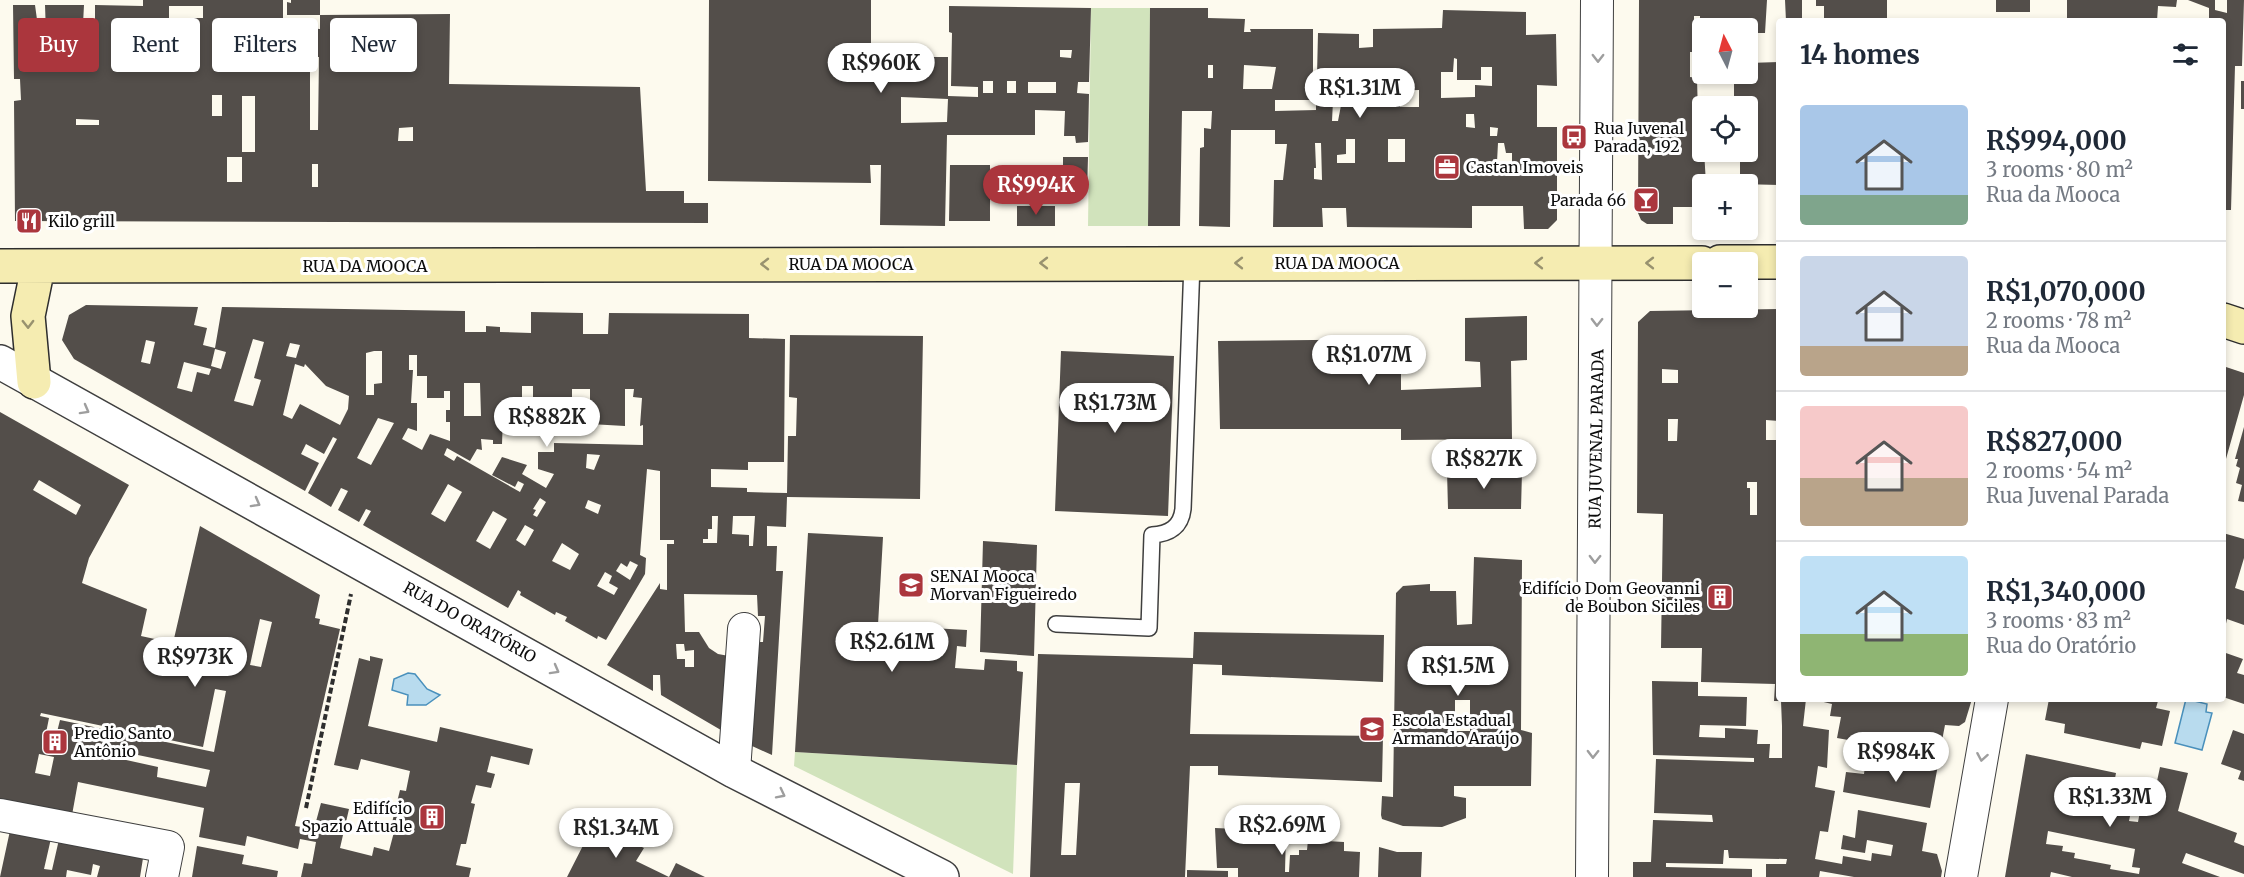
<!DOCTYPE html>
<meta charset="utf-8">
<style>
:root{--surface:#fff;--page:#f6f6f7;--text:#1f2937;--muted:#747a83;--line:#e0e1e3;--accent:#ab363d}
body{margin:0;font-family:Merriweather,serif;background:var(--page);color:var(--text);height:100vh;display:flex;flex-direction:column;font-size:22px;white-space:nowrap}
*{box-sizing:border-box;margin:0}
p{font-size:20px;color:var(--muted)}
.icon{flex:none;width:33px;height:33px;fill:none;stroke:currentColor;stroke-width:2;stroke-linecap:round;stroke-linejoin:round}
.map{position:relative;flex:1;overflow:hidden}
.sheet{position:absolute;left:1776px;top:18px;width:450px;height:684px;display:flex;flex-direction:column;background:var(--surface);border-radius:6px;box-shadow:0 3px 9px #0003}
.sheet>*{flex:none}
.hud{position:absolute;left:18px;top:18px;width:570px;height:54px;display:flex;gap:12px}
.needle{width:39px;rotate:354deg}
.tools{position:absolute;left:1692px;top:18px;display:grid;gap:12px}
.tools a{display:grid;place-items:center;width:66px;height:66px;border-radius:6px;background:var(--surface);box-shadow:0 3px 9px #0003;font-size:30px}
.price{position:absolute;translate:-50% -51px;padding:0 14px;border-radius:21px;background:#fff;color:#222;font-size:20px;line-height:39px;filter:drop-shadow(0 2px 3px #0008)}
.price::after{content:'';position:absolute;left:50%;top:36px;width:18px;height:14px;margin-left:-9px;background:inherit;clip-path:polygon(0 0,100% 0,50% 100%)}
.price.current{background:var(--accent);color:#fff}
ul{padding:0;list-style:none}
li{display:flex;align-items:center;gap:18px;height:150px;padding:0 24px}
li+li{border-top:2px solid var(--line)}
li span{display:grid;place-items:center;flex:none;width:168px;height:120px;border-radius:6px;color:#555}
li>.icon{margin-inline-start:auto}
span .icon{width:72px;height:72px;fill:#fffc;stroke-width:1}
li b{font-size:26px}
h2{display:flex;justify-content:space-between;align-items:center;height:72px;padding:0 24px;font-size:26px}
.chip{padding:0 21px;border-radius:6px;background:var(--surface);box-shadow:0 3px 9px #0003;font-size:21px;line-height:54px}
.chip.current{background:var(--accent);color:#fff}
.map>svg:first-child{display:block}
</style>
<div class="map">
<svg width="2244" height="877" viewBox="0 0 2244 877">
<rect width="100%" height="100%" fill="#fdfaee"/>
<!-- green -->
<path fill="#d1e3bc" d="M1091 8H1150L1148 226H1088Z
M795 752 1017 765 1013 874 794 766Z"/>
<!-- water -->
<path fill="#b8dbee" stroke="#4990bc" stroke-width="1.5" d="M408 673 415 674 427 689 440 695 426 705H407L408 695 392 690 394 679Z
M2186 699 2207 704 2206 712 2212 713 2202 750 2175 743Z"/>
<!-- building -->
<path fill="#534e4a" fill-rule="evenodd" d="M143 0H283V26L320 29V15L450 14 449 84 640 87 646 191H684V203H708V223L15 221 14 101 21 100 20 79H14L13 5H35L39 34H46L45 5H84L83 24H95V5L143 6ZM169 6H203V18H169ZM150 35H169V41L186 40V56H170L169 51H150ZM310 57H319L318 130H310ZM212 95H222V116H212ZM242 96H255V152H242ZM76 119 99 120V125H76ZM413 127V141H398L399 128ZM227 157H242V182H227ZM312 164H318V187H312Z
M291 0H320V15H287V2L291 3Z
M709 0H871V57H948V96L978 97V87L951 86 952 33 949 32V6L1091 8 1089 82H1078L1077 93 1089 94 1088 142 1076 143 1075 136H1064L1065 111 1035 110V135H947L945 226 880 225 881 165H870L871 183 708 181ZM1060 50H1072L1071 58 1060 57ZM983 81H993V93H983ZM1007 81H1016V93H1007ZM1028 82H1056V93H1028ZM901 97 948 99 947 122 901 123Z
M1639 0H1767L1765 33H1748V28H1712V24H1700V16H1694V34H1702V52H1690V77L1697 78 1698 116H1702L1706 184H1702V207H1673V224H1647L1641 220 1638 213Z
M1785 0H1802V21H1786Z
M1816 0H1887V21H1824V6H1816Z
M1996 0H2030V12H1996Z
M2067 0H2177L2176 7 2158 6 2157 21H2067Z
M2188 0H2215V10L2227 13V0H2244L2242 66H2235L2231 210H2223V21H2209V8Z
M1150 8H1208V18L1245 19 1244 32H1251L1250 29H1313V100H1275V111L1316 110V100L1333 101 1332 121H1338L1343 95H1329V75H1317L1318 33 1359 34V48L1373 47V29L1442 28 1443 10 1526 12V35L1556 34 1557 86 1537 85V127H1557V220L1548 229H1524L1523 206H1472V228L1347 227 1346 208H1322L1323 227H1273L1274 180H1283L1287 144H1275V130H1231L1230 227 1199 226 1200 148 1204 147V128L1211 129 1212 111H1182L1180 226H1148ZM1454 58 1457 59V80H1481V67H1492V86L1475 85V97L1441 98V72H1453ZM1208 65H1213V78H1208ZM1244 65 1276 67 1272 89H1243ZM1419 90V107H1400V103H1376V98H1386V91ZM1466 114H1474L1475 128 1466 127ZM1490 127 1498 128 1497 136H1490ZM1346 139H1355V163H1337V155L1346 154ZM1388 139H1405V162H1388ZM1315 143H1321L1322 180 1314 179V168H1316ZM1498 143H1504L1506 153H1512V162H1497Z
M1779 62V185L1740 184V159H1731V152H1748V106H1730V103L1734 102V74H1748V63Z
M2241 81H2244V109H2241Z
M1063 157H1088L1087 193 1063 192Z
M950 165H990V221H949Z
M1017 206H1055V226H1017Z
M86 305 198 307 194 325 207 328 203 345 215 348 222 307 465 311V332H486V326L500 327V332L531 333V312L583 313V334H608L609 313 749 314V338L785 339 784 462H748V470L711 469V487L747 488V492L787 493 788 436H796L797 398 789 397 790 335 923 336 920 499 787 497 786 527 767 526V546H777L776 571H783L772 755 752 746 754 666 758 667 759 642H763L765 616H758L757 595 684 594 685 632H699L709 648 718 654 729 656 726 733 661 695 660 675H653V691L607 665 660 583V589L667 590V544H674V540H660V471L647 469 640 555 646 558 645 574 606 640 598 636 597 639 565 621 567 617 556 612 555 615 520 595 521 592 518 590 508 608 363 525 371 511 366 509 359 522 338 510 348 491 341 488 331 507 308 493 337 439 333 437 324 454 306 444 301 454 319 463 305 491 74 359 62 340 69 315ZM253 339 264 342 254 378 261 380 253 406 234 401ZM146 340 155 342 150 364 141 362ZM290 343 300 345 296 358 286 356ZM215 349 226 352 221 369 211 366ZM374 351H382V383L374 384V395H366V353ZM409 355H417V376H427V398H444V391H450V410H446V422H450V441L430 434 422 450 402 439 408 428 417 431V403H411L413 370H409ZM184 362 211 369 209 375 197 372 192 392 177 388ZM295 364 304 367 305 364 326 386 349 396 348 409 340 425 300 404 292 419 283 415ZM464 383H480L481 416H464ZM522 386H533V412H536V418H538L539 426 572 423V389H590V424L625 426V389H634L633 397 642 398 640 426 643 425V445L554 443V452H538V469L554 474 546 488 522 474 527 465 502 457 492 475 515 487 518 481 524 484 520 492 457 456 454 461 444 455 447 448 470 461 477 449 482 450 481 439 493 440V444H502L503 417H522ZM378 418 394 423 371 465 357 458ZM587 454 600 455 594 470 586 468ZM448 484 462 492 445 522 431 514ZM540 498 546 502 537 517 533 515 536 510 533 509ZM588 500 601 505 598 514 585 508ZM493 511 507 519 490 549 476 541ZM712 516H718L717 543H703V539H708V529H712ZM733 516H755L753 546H749V535L732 534ZM525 525 534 530 525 546 516 540ZM562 543 579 554 570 570 552 561ZM630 561 638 565 630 580 616 571 621 563 627 567ZM605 572 612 576 609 583 618 588 614 595 597 586ZM676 644H684L685 651 694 650V667H685V659H677Z
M1779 309V421L1766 420V440H1779V699H1806L1803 726 1829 730 1827 768 1818 766 1815 787 1835 791 1828 832 1820 831 1815 859 1842 864 1843 856 1871 861 1872 853 1891 856 1893 845 1867 840 1865 853 1841 849 1843 835 1855 838 1858 810 1927 823 1922 851 1937 854 1942 871 1941 877H1854L1820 871 1819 877H1766V864H1786L1787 859 1729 858 1728 850H1724L1723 864 1666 863V867L1752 869V877H1633V862H1651L1653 820 1713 822 1712 815 1654 813 1656 759 1754 762V758L1653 755 1652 681 1698 682V696L1747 697 1746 726 1700 725 1699 737 1725 738V728L1758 730 1757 744H1770L1769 758H1782V726L1781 701H1774L1775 684 1701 682 1702 648H1661L1663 514 1637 513 1638 322 1650 311ZM1662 369 1678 370V383H1662ZM1668 419H1678L1677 441H1668ZM1747 482H1757V515H1750V488H1747Z
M1527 316V360L1511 361 1512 439 1401 440V429H1220L1218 341 1401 339V390L1481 387 1480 362 1465 361V318Z
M1061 351 1174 356 1168 516 1055 511Z
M2223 366 2244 373V395L2224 466Z
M0 412 129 485 89 558 82 583 147 609 141 636 173 643 200 526 320 595 315 618 320 619 319 624 340 629 295 826 314 829 321 803 349 809 340 848 372 856 374 847 389 851 394 832 390 831 400 790 406 791 410 771 361 759 358 770 334 765 359 658 370 661V656L383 659 368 726 437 742 440 727 533 749 529 765 491 756 487 772 495 774 491 788 476 785 471 803 475 804 466 844H461L456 865 471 868 469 877H301L304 863 312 864 316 842 300 839 298 849 247 836 245 846 199 837 204 808 78 782 72 815 0 801ZM39 480 81 505 76 515 33 490ZM260 619 272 622 261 667 250 665ZM215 689 226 691 214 752 60 720 56 736 46 733 49 718 40 716 41 713 203 747ZM109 749 210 770 206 787 157 777 158 767 108 756ZM39 754 54 757 50 776 35 773Z
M2244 427V502L2238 501 2242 485 2236 483 2240 468 2236 466 2238 459H2235Z
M1447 471 1522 472 1521 509H1448Z
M808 533 883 537 878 625 967 630 966 647 957 646 955 668 984 670 985 659 1017 661V671L1023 672 1017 765 795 752Z
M2223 533 2244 539V558L2235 588 2244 591V625L2227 619 2224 633Z
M983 541 1037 545 1034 656 980 652Z
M1474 557 1522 560 1521 730 1532 733 1531 786H1454V796L1466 798V818L1442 827 1403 826 1382 819 1381 815 1382 796 1393 797 1396 593 1403 586 1430 584V591H1456L1457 625 1472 624ZM1455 700H1470V731H1455Z
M1194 632 1384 635 1383 682 1222 675V665L1193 664 1190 734 1383 736 1382 782 1218 775V766H1190L1185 877H1030L1038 654 1193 658ZM1065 783H1080L1076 855H1061Z
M2223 652 2243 659 2237 673 2244 675V704L2223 697Z
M1811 699H1972L1965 722 1959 726 1945 725 1940 751 1865 738V743L1837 738 1841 717 1830 716 1832 704Z
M2049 699 2158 701 2156 708 2170 711 2162 746 2142 742 2140 749 2064 733 2065 724 2045 720Z
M2233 730 2244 734V781L2238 779 2241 771 2221 764Z
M2026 754 2116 773 2111 800 2069 791 2066 803 2130 816 2129 821 2138 822 2141 806 2122 802 2127 780 2156 786 2160 767 2188 773 2178 811 2237 833 2234 842 2244 846V874L2186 853 2182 863 2220 877H2072L2051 872 2050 877H2005ZM2048 831 2135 849 2132 867 2140 868 2139 874 2110 869 2111 865 2074 858 2075 853 2062 851 2063 846 2046 844Z
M1901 759 1938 765 1930 808 1843 792 1846 772 1864 774 1865 766 1899 771Z
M594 824 644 848 636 861 669 877 676 863 705 877H567Z
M11 826 52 834 44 869 52 870 60 835 144 852 140 877H97L100 866 93 864 91 875 67 870 66 877H0Z
M1215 828 1286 831 1285 872H1289L1290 855H1299V850H1307L1308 840 1344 842V851L1360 852 1359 877H1238V868H1217Z
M197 846 244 855 242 864 278 871 277 877H192Z
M1379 847 1397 852H1422L1421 877H1378Z
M1187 870 1228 871V877H1187Z"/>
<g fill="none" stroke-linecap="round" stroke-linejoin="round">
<defs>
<path id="service" d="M1056 624 1149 628 1152 535C1169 534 1181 527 1183 509L1192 263"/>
<path id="minor" d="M734 771 744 629
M0 815 168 847 162 877
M1592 877 1597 0
M1961 877 1992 699"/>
<path id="tertiary" d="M0 362 734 771 942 877"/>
<path id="secondary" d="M1720 262H1779
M0 266 1702 263
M2223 320 2244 327
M34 382 28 316 38 267"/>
</defs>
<!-- service casing -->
<use href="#service" stroke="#3f3f3f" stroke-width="18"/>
<!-- minor casing -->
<use href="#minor" stroke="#3f3f3f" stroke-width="34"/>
<!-- tertiary casing -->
<use href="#tertiary" stroke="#3f3f3f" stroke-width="36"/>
<!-- secondary casing -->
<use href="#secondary" stroke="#2e2e2e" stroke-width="36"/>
<!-- path -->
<path stroke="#2e2e2e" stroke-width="4" stroke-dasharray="6 3" stroke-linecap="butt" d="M306 808 351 594"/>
<!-- service -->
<use href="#service" stroke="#fff" stroke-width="15"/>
<!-- minor -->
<use href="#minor" stroke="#fff" stroke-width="32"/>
<!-- tertiary -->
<use href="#tertiary" stroke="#fff" stroke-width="33"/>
<!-- secondary -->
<use href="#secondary" stroke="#f5ecb1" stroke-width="33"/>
</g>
<!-- one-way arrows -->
<defs><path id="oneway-chevron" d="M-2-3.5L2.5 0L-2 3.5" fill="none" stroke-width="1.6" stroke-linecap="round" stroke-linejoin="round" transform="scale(1.5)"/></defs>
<g stroke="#9e9e9e">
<use href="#oneway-chevron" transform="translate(1598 58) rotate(90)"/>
<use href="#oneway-chevron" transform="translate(1597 322) rotate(91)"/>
<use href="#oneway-chevron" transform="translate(85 410) rotate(29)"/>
<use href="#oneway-chevron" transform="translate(256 503) rotate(29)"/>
<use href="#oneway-chevron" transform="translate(1595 559) rotate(91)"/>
<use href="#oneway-chevron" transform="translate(555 670) rotate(29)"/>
<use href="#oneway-chevron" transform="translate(1593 754) rotate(91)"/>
<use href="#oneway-chevron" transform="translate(1982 757) rotate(100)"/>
<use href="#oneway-chevron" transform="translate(781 794) rotate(27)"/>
</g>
<g stroke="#98926f">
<use href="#oneway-chevron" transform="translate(1044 263) rotate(180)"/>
<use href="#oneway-chevron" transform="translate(1239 263) rotate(-180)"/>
<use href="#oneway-chevron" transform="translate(1539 263) rotate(180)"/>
<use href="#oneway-chevron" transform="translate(1650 263) rotate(180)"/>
<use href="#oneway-chevron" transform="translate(765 264) rotate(180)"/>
<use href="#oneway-chevron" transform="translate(28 324) rotate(89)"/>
</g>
<!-- icons -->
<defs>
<symbol id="bus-square" viewBox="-11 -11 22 22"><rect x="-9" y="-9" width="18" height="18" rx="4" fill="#ab363d" stroke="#fff"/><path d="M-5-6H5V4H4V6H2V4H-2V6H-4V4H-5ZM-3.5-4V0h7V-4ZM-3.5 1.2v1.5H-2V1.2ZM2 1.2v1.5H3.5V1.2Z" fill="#fff"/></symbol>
<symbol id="office-square" viewBox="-11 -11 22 22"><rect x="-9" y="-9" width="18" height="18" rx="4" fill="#ab363d" stroke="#fff"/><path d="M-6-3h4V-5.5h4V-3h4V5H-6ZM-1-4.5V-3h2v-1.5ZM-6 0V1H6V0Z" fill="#fff"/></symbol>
<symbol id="bar-square" viewBox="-11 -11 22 22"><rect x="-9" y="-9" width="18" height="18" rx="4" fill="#ab363d" stroke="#fff"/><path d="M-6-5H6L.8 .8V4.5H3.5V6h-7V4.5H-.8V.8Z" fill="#fff"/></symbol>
<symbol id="restaurant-square" viewBox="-11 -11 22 22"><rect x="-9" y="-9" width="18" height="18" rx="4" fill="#ab363d" stroke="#fff"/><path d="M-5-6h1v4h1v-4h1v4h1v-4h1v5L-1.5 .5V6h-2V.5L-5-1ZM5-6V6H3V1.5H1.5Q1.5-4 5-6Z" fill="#fff"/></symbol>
<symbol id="university-square" viewBox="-11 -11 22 22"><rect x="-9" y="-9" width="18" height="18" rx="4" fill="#ab363d" stroke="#fff"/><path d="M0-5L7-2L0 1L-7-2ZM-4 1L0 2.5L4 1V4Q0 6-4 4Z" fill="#fff"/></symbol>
<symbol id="building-square" viewBox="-11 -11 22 22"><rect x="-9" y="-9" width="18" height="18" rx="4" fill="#ab363d" stroke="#fff"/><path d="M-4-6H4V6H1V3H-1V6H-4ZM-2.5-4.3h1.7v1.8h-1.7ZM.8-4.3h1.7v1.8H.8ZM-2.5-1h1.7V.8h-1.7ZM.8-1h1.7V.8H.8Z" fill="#fff"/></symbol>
<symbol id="school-square" viewBox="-11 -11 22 22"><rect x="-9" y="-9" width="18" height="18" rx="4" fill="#ab363d" stroke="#fff"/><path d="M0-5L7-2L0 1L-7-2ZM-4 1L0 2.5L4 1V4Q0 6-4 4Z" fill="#fff"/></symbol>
</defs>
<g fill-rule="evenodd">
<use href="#bus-square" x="1559" y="122" width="30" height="30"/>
<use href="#office-square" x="1432" y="152" width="30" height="30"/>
<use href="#bar-square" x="1631" y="185" width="30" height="30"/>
<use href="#restaurant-square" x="14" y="206" width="30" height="30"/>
<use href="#university-square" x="896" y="570" width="30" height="30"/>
<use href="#building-square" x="1705" y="582" width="30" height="30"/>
<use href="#school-square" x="1357" y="714" width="30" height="30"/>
<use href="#building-square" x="40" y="727" width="30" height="30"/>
<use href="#building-square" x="417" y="802" width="30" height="30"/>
</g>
<g text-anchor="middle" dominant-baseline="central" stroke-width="6" stroke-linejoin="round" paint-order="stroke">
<!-- poi labels -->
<g font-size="16" fill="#0c0c0c" stroke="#fff" text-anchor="start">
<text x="1594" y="128">Rua Juvenal<tspan x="1594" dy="18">Parada, 192</tspan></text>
<text x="1466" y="167">Castan Imoveis</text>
<text x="1626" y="200" text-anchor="end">Parada 66</text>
<text x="48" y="221">Kilo grill</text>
<text x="930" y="576">SENAI Mooca<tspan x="930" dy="18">Morvan Figueiredo</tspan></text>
<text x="1700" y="588" text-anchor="end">Edifício Dom Geovanni<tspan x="1700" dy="18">de Boubon Siciles</tspan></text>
<text x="1392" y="720">Escola Estadual<tspan x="1392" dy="18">Armando Araújo</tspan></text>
<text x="74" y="733">Predio Santo<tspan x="74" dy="18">Antônio</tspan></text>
<text x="412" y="808" text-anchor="end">Edifício<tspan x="412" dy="18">Spazio Attuale</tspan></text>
</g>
<!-- street labels -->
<g font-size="16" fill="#0c0c0c" stroke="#fff">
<text x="1337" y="263">RUA DA MOOCA</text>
<text x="851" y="264">RUA DA MOOCA</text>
<text x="365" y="266">RUA DA MOOCA</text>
<text transform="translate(1596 439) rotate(-89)">RUA JUVENAL PARADA</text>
<text transform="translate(470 622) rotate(29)">RUA DO ORATÓRIO</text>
</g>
</g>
</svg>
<div class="tools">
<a><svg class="needle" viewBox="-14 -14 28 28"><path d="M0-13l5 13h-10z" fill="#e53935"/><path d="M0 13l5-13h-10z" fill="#747a83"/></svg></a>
<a><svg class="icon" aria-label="locate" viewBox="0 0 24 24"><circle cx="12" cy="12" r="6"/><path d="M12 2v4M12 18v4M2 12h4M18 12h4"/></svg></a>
<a>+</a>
<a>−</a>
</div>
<b class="price" style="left:881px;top:94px">R$960K</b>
<b class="price" style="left:1360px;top:119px">R$1.31M</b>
<b class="price current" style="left:1036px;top:216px">R$994K</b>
<b class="price" style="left:1369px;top:386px">R$1.07M</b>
<b class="price" style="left:1115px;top:434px">R$1.73M</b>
<b class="price" style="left:547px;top:448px">R$882K</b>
<b class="price" style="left:1484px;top:490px">R$827K</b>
<b class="price" style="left:892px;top:673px">R$2.61M</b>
<b class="price" style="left:195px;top:688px">R$973K</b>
<b class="price" style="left:1458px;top:697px">R$1.5M</b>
<b class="price" style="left:1896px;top:783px">R$984K</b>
<b class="price" style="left:2110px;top:828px">R$1.33M</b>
<b class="price" style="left:1282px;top:856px">R$2.69M</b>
<b class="price" style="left:616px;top:859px">R$1.34M</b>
<div class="hud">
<a class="chip current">Buy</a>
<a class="chip">Rent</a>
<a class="chip">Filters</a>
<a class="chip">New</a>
</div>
<section class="sheet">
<h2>14 homes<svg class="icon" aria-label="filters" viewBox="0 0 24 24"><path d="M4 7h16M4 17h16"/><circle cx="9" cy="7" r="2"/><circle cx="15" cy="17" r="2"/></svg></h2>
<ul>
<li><span style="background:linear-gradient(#a9c7e8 75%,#7fa58c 0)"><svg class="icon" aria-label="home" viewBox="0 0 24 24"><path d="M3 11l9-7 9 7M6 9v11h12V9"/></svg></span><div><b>R$994,000</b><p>3 rooms · 80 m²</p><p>Rua da Mooca</p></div></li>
<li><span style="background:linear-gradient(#c9d6e8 75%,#b9a48a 0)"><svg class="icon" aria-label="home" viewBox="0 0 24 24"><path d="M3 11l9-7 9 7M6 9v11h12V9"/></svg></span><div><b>R$1,070,000</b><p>2 rooms · 78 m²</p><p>Rua da Mooca</p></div></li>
<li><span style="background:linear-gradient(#f6c9c9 60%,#b9a48a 0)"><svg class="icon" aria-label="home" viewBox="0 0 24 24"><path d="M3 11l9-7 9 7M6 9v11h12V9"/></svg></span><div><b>R$827,000</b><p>2 rooms · 54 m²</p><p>Rua Juvenal Parada</p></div></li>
<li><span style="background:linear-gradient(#bfe0f5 65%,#8fb573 0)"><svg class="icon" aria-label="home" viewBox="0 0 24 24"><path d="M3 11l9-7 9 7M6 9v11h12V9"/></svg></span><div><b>R$1,340,000</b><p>3 rooms · 83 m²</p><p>Rua do Oratório</p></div></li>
</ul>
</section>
</div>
